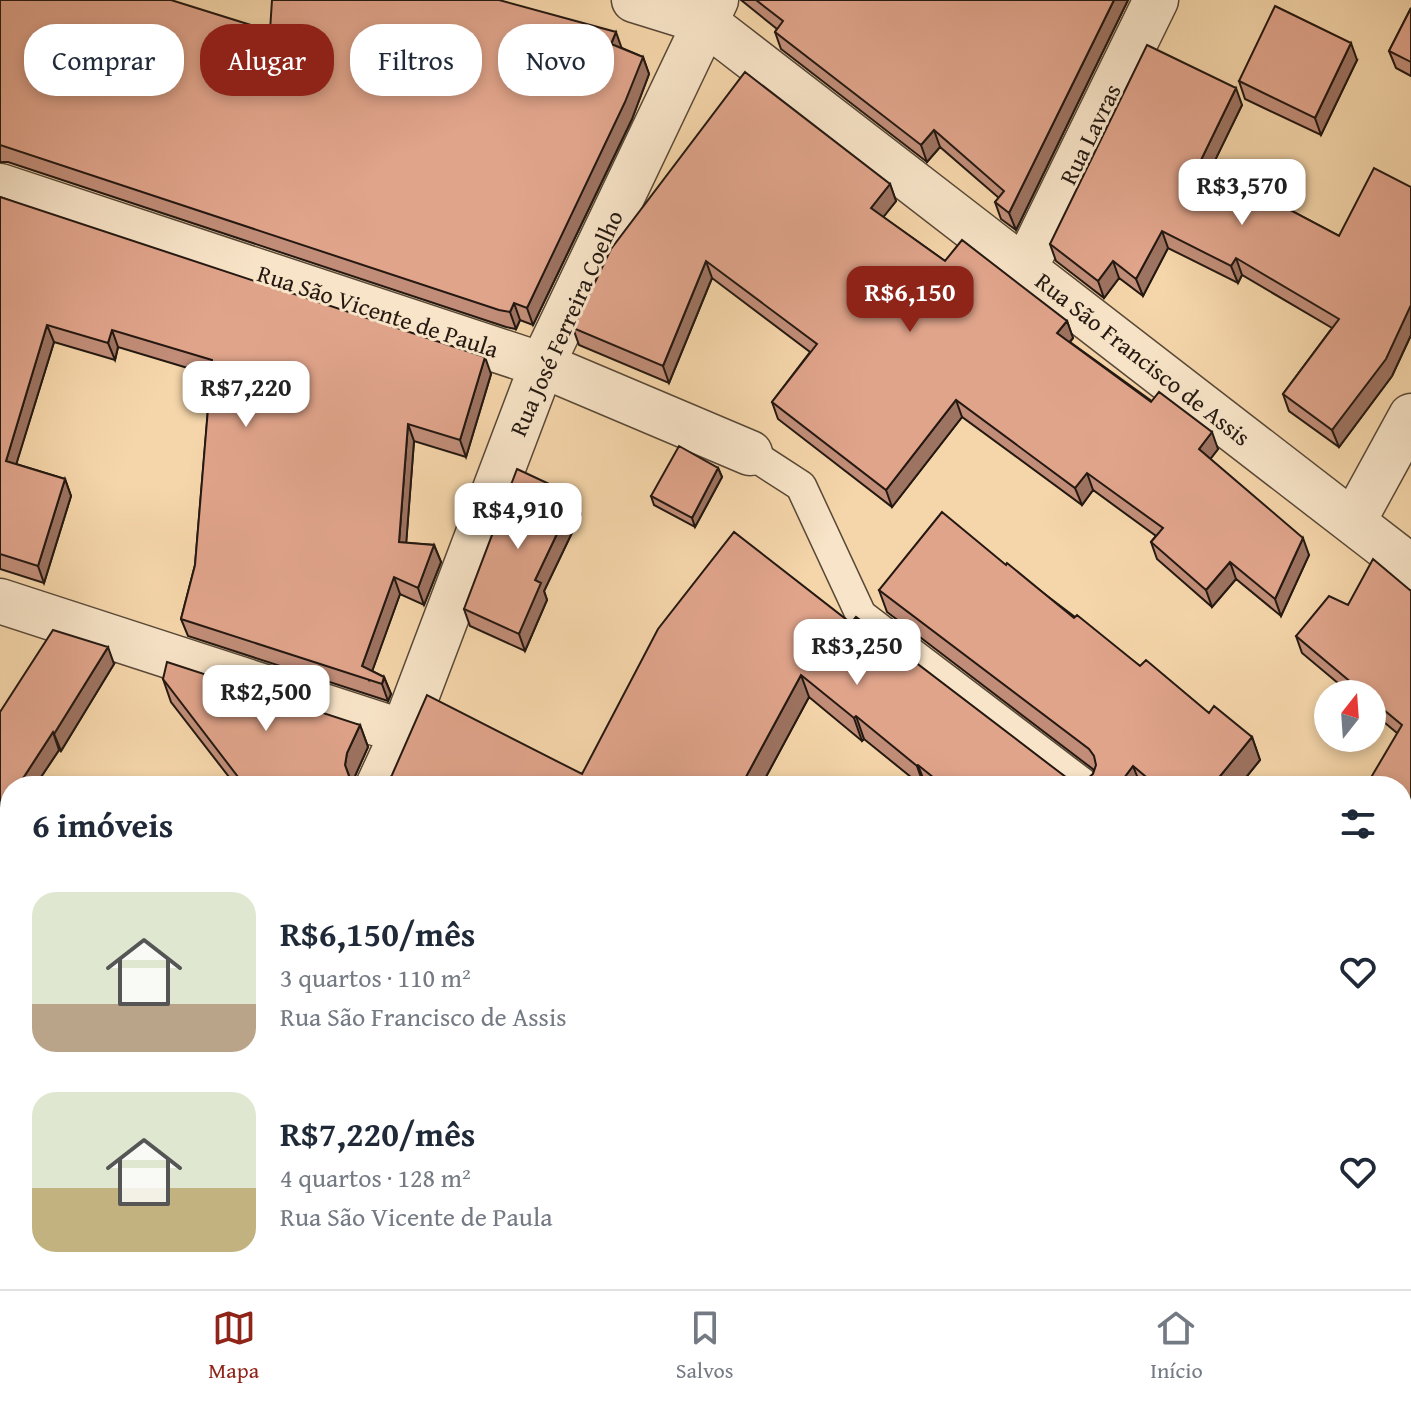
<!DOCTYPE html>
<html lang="pt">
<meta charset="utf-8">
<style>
:root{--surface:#fff;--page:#f6f6f7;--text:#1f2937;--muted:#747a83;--line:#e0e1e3;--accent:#8f2418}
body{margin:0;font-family:"Gentium Book Plus",serif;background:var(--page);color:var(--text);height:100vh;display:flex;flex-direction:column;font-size:30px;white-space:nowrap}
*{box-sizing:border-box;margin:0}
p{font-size:26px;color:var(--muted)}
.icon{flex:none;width:44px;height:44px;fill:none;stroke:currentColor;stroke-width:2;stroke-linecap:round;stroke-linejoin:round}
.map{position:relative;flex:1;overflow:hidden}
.side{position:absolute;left:0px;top:776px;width:1412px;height:514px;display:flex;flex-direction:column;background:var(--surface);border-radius:32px 32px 0 0;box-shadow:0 4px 12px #0003}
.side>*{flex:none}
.top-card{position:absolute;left:24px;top:24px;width:800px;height:72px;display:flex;gap:16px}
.needle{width:52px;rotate:17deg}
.fabs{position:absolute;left:1314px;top:680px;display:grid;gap:16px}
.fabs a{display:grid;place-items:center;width:72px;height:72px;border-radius:50%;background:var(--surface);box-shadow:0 4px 12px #0003;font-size:40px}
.price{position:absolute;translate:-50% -68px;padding:0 18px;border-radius:16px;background:#fff;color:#222;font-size:26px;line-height:52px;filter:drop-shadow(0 2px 4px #0008)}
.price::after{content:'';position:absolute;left:50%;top:48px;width:24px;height:18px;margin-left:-12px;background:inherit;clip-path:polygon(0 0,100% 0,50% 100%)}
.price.active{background:var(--accent);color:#fff}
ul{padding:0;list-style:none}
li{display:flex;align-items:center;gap:24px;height:200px;padding:0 32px}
li span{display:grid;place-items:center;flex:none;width:224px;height:160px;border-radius:24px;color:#555}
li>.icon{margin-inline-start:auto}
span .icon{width:96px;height:96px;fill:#fffc;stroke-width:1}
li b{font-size:34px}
h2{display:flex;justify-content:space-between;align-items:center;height:96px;padding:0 32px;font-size:34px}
.tag{padding:0 28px;border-radius:32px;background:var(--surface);box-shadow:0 4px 12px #0003;font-size:28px;line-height:72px}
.tag.active{background:var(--accent);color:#fff}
.tab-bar{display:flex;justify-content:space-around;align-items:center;height:112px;border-top:2px solid var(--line);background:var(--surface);font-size:22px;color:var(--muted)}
.tab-bar a{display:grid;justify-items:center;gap:4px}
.tab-bar .active{color:var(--accent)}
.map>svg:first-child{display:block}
</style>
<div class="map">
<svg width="1411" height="1289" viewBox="0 0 1411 1289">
<rect width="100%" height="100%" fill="#f5d6aa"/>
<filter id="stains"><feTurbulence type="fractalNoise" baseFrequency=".0025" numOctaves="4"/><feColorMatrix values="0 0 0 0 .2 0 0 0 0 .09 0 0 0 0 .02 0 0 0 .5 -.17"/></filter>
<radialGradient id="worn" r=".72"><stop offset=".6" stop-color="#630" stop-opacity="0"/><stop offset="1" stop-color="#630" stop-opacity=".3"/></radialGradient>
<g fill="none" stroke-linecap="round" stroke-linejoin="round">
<defs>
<path id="service" d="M750 453 801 486 861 615 1086 786
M1402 1025 1411 1032"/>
<path id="minor" d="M634 0 705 22 1411 567
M0 186 542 365 750 453
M1025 268 1156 0
M1353 522 1411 416
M0 601 403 732
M378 786 403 732 542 365 716 0
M0 1228 10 1231
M442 1280 448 1289
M122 1289 126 1280"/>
</defs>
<!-- service casing -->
<use href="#service" stroke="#584837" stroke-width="33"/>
<!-- minor casing -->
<use href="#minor" stroke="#584837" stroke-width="47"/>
<!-- service -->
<use href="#service" stroke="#f8e4c8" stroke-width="30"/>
<!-- minor -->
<use href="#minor" stroke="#f8e4c8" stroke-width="44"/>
</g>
<!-- wall -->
<path fill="#c18d78" stroke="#241811" stroke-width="2" d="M0 0 270 31 622 48 643 57 649 74 632 119 533 325 520 320 516 329 506 327 8 162H0Z
M741 0H1128L1016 230 1001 219 995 202 999 198 940 147 927 162 781 49 775 32 777 29Z
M1411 8V76L1396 68 1389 51Z
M1357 60 1321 135 1245 99 1239 81Z
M1242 105 1211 168 1339 236 1411 187V335L1392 376 1339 447 1289 411 1283 394 1332 328 1242 275 1238 283 1168 248 1143 296 1119 278 1104 298 1056 261 1050 244Z
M890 184 896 201 883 217 945 261 1067 321 1073 338 1070 342 1218 449 1210 459 1309 555 1281 616 1236 579 1212 607 1157 559 1151 542 1156 536 1093 490 1082 505 962 417 892 507 778 419 772 402 810 352 712 278 669 383 579 345 573 328 611 249Z
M0 197 491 374 466 457 414 441 406 543 434 545 441 562 424 605 400 594 372 671 384 677 391 694 388 701 188 636 181 619 195 565 211 375 118 347 115 360 54 342 16 464 65 479 71 496 44 583 0 569Z
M718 468 722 477 695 527 654 505 651 496Z
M581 514 544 591 547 600 525 651 470 626 464 609Z
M1006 565 1140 666 1209 713 1252 737 1260 760 1239 786H922L864 739 862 741 809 697 761 786H380L582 774 851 623 1067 778 1076 782 1086 780 1093 774 1094 770 887 612 879 590Z
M1411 591 1406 851 1411 853V1011L1405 1007 1402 1008V786L1397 733 1372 712V694H1351L1302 653 1296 636 1348 605Z
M114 664 61 751 59 750 35 786H10L0 712Z
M163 679 360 725 368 747 355 776 354 782 359 786H236L171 702Z
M0 1066 10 1070V1173L0 1170Z"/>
<!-- shaded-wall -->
<path fill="#9d7361" stroke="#241811" stroke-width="2" d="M1114 0H1128L1016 230 1009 213Z
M616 32 622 49 611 44Z
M1351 43 1357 60 1321 135 1315 118Z
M643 57 649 74 632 119 533 325 527 308Z
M1236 88 1242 105 1206 179 1200 162Z
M934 130 940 147 927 162 921 145Z
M890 184 896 201 877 225 871 208Z
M1162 231 1168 248 1143 296 1136 279Z
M1236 258 1242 275 1238 283 1231 266Z
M706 261 712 278 669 383 663 366Z
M1113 261 1119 278 1104 298 1098 281Z
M514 303 520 320 516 329 510 312Z
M1411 305V335L1392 376 1339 447 1332 430Z
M1067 321 1073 338 1063 350 1057 333Z
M47 325 54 342 12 478 6 461Z
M112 330 118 347 115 360 108 343Z
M485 357 491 374 466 457 460 440Z
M956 400 962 417 892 507 886 490Z
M408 424 414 441 405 559 399 542Z
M1212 432 1218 449 1205 466 1199 449Z
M718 468 722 477 695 527 692 518Z
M1087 473 1093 490 1082 505 1075 488Z
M65 479 71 496 44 583 38 566Z
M575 496 581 514 544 591 547 600 525 651 519 634 535 580Z
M1303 538 1309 555 1281 616 1275 599Z
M434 545 441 562 424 605 418 588Z
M1230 562 1236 579 1212 607 1206 590Z
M394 577 400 594 369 680 362 666Z
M108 647 114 664 61 751 54 734Z
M801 675 809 697 761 786H741Z
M384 677 391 694 388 701 382 684Z
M856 716 864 739 862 741 854 718Z
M360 725 368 747 355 776 353 786 345 765 347 753Z
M53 732 59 750 35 786H18Z
M1252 737 1260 760 1239 786H1212Z
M918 765 926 786H924L917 766Z
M1133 766 1141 786H1118Z
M10 799V825L0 841V814Z
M1411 814V842L1402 857V830Z
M229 1280H245L240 1289H225Z"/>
<!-- building -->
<path fill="#e0a48b" stroke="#241811" stroke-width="2" d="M0 0H171L270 31 272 0H499L616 32 611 44 643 57 625 102 527 308 514 303 510 312 499 310 0 145Z
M756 0H1114L1009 213 995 202 1004 191 934 130 921 145 775 32 783 21Z
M1275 6 1351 43 1315 118 1239 81Z
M1411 8V62L1389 51Z
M1147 45 1236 88 1200 162 1339 236 1374 168 1411 187V305L1386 359 1332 430 1283 394 1339 319 1236 258 1231 266 1162 231 1136 279 1113 261 1098 281 1050 244Z
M745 72 890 184 871 208 945 261 962 240 1067 321 1057 333 1151 402 1159 392 1212 432 1199 449 1303 538 1275 599 1230 562 1206 590 1151 542 1163 528 1087 473 1075 488 956 400 886 490 772 402 817 344 706 261 663 366 573 328 611 249Z
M0 197 485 357 460 440 408 424 399 542 434 545 418 588 394 577 362 666 384 677 382 684 181 619 195 565 212 360 112 330 108 343 47 325 6 461 65 479 38 566 0 554Z
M679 446 718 468 692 518 651 496Z
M517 469 575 496 535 580 541 583 519 634 464 609Z
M942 512 1006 565 1007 563 1074 618 1077 615 1140 666 1146 660 1209 713 1214 706 1252 737 1212 786H1157L1133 766 1118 786H944L918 765 917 766 856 716 854 718 801 675 741 786H380L384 785 392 775 427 695 582 774 658 629 734 532 851 623 856 617 1067 778 1076 782 1086 780 1093 774 1096 765 1094 756 1089 749 879 590Z
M1373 559 1411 591V814L1402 830V786H1366L1402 725 1372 700V694H1365L1296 636 1329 596 1348 605Z
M53 630 108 647 54 734 53 732 18 786H10V799L0 814V712Z
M167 662 360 725 347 753 345 765 350 779 359 786H308L300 781 298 786H245L163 679Z
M1402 849 1411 853V998L1402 992Z
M1411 1031V1289H1231L1226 1286 1229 1280H1402V1032Z
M0 1066 10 1070V1158L0 1155Z
M0 1238H10V1280H93L96 1287 98 1289H0Z
M139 1280H229L225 1289H133Z
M359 1280H410L416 1289H347Z
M629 1280H653L659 1289H617Z"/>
<g text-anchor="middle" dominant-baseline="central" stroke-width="6" stroke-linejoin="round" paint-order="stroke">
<!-- street labels -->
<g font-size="24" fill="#241811" stroke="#f8e4c8">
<text transform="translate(1090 134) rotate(-64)">Rua Lavras</text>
<text transform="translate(378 311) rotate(18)">Rua São Vicente de Paula</text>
<text transform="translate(566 323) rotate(-66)">Rua José Ferreira Coelho</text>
<text transform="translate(1143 359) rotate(38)">Rua São Francisco de Assis</text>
</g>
</g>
<rect width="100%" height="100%" filter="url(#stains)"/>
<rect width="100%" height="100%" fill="url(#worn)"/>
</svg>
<div class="fabs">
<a><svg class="needle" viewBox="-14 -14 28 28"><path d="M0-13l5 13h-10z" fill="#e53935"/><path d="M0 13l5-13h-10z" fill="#747a83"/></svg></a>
</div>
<b class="price" style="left:1242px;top:227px">R$3,570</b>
<b class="price active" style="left:910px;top:334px">R$6,150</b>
<b class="price" style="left:246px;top:429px">R$7,220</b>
<b class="price" style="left:518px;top:551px">R$4,910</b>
<b class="price" style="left:857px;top:687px">R$3,250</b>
<b class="price" style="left:266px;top:733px">R$2,500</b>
<div class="top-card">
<a class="tag">Comprar</a>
<a class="tag active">Alugar</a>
<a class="tag">Filtros</a>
<a class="tag">Novo</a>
</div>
<section class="side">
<h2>6 imóveis<svg class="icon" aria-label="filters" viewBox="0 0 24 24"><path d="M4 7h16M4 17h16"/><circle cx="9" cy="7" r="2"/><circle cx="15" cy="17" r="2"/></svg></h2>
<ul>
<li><span style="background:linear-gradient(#dfe7d0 70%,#b9a48a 0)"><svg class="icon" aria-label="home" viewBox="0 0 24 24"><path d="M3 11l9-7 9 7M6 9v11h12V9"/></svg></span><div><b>R$6,150/mês</b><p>3 quartos · 110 m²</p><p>Rua São Francisco de Assis</p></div><svg class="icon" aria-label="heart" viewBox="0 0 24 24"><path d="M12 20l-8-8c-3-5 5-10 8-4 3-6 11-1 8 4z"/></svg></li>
<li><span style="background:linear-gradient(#dfe7d0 60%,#c2b280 0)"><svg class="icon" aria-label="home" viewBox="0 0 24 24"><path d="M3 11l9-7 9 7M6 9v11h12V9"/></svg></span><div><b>R$7,220/mês</b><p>4 quartos · 128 m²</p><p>Rua São Vicente de Paula</p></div><svg class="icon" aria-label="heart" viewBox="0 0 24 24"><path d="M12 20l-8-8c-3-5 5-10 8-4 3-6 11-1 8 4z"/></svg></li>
</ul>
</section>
</div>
<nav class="tab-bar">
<a class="active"><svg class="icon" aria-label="map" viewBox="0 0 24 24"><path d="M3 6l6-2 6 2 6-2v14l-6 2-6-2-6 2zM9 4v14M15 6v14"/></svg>Mapa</a>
<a><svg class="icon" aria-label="saved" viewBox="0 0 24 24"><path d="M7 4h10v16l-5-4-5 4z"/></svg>Salvos</a>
<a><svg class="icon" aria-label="home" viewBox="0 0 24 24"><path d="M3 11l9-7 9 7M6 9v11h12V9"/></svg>Início</a>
</nav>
